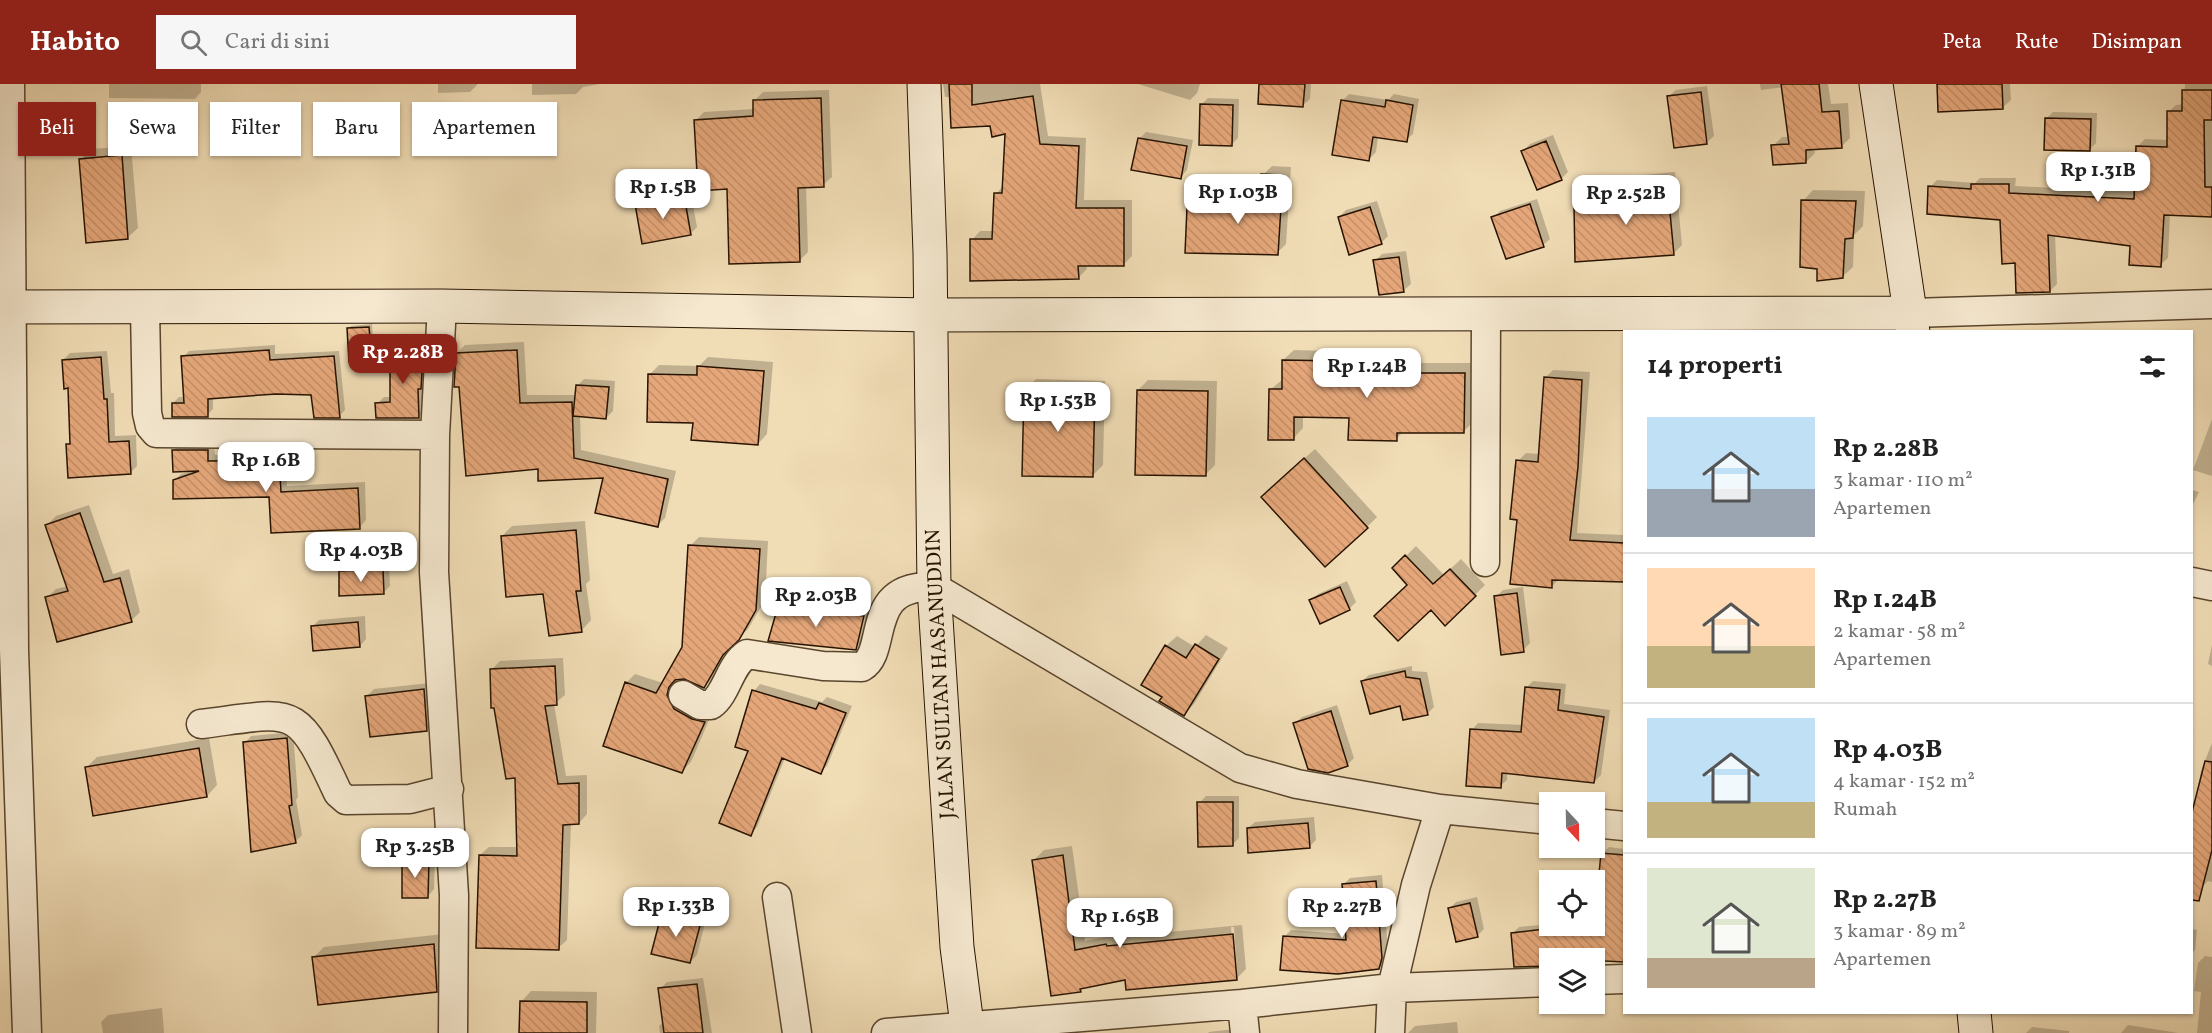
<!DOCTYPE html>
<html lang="id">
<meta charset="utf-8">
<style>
:root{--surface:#fff;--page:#f6f6f6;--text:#222;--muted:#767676;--line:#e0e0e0;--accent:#8f2418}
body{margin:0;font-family:Vollkorn,serif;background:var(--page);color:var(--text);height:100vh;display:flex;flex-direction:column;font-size:22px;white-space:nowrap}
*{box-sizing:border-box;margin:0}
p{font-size:20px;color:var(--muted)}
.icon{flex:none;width:33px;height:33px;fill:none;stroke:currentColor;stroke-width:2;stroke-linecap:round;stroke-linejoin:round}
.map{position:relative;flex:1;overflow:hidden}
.details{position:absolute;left:1623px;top:246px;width:570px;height:684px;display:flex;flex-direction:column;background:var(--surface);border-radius:0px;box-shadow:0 2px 4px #0004}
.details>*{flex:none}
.guide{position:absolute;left:18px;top:18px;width:570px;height:54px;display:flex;gap:12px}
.needle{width:39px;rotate:158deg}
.tools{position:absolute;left:1539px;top:708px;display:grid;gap:12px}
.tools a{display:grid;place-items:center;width:66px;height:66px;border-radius:0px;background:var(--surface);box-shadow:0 2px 4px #0004;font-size:30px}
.price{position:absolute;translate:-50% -51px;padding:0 14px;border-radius:12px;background:#fff;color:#222;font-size:20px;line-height:39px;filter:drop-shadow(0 2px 3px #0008)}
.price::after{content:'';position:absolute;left:50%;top:36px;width:18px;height:14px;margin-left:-9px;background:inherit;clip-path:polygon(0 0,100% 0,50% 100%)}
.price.current{background:var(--accent);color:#fff}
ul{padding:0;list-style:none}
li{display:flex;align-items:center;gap:18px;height:150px;padding:0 24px}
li+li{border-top:2px solid var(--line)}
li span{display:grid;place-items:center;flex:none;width:168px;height:120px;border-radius:0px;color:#555}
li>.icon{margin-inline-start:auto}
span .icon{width:72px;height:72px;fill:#fffc;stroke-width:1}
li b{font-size:26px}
h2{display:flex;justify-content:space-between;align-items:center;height:72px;padding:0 24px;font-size:26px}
.tag{padding:0 21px;border-radius:0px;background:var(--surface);box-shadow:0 2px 4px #0004;font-size:21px;line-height:54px}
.tag.current{background:var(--accent);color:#fff}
header{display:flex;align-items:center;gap:36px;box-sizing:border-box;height:84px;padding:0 30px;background:var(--accent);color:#fff}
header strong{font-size:28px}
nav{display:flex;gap:33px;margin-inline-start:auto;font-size:21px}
.search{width:420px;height:54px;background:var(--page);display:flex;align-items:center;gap:15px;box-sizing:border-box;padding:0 21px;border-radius:0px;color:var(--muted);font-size:22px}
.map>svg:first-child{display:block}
</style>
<header>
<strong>Habito</strong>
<div class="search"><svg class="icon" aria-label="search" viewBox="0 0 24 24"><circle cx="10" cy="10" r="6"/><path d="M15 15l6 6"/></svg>Cari di sini</div>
<nav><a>Peta</a><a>Rute</a><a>Disimpan</a></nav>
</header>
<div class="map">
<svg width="2212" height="949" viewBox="0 0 2212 949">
<defs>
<pattern id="building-back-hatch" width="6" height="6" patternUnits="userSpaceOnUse" patternTransform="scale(1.5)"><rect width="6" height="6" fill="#e5a77a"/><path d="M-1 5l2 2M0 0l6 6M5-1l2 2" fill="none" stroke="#c48f68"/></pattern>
</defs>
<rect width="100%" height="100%" fill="#f0dcb5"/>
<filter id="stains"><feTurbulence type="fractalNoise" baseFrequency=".00333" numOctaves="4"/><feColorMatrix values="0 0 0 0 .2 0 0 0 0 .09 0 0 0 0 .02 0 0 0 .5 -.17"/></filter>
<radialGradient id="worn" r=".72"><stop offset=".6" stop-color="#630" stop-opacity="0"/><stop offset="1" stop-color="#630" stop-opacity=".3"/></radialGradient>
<!-- shadow -->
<path fill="#0003" fill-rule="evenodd" d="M109 0H201V8L195 15 109 14Z
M438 0H477V1L470 8 438 9Z
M532 0H600L583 3 576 10 532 11Z
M943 0H1040L1048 52 1086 54 1084 116H1132V172L1124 180 1086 181 1087 185 1078 194 972 156 980 147H994L996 110 1004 101 1007 49 951 13H945Z
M1138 0H1200L1197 9 1190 16Z
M1260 0H1311L1310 15 1303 21Z
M1760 0H1828L1831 20 1848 19 1850 54 1841 63 1814 64 1815 69 1806 78 1773 62 1782 53H1790L1783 3 1761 6Z
M1939 0H2010L2011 16 2002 24Z
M2185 0H2212V131L2170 130 2168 174 2160 181 2132 160 2055 150 2057 200 2050 207 2017 178 2002 134 1930 103 1937 96 1975 99 1980 94H2016L2015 102 2136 108 2137 63 2145 55 2169 56 2168 28 2176 21 2184 20Z
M1707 2 1714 52 1707 58 1669 12 1676 6Z
M829 6 832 93 823 101 806 102 808 168 800 176 695 37 704 28 754 25V17L763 8Z
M1349 10 1388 16 1394 10 1419 15 1413 50 1406 56 1378 52 1376 68 1369 75 1342 17Z
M1208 14 1239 15 1238 54 1231 61 1201 21Z
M2053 28 2097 29 2096 59 2089 66 2046 35Z
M1146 48 1193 56 1187 86 1181 93 1139 55Z
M1553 51 1568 88 1561 95 1523 67 1530 60Z
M131 62 138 144 127 154 81 75 91 65Z
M1272 82 1291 83 1286 160 1277 169 1188 124 1197 115H1261L1263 91Z
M1675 88 1682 161 1673 170 1576 123 1585 114H1625L1624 101 1633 92Z
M690 105 697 143 690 150 637 120 643 113Z
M1813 106 1865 107 1863 142 1854 151 1853 183 1842 193 1819 183 1803 117Z
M1537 115 1550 155 1543 161 1493 134 1500 127Z
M1377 117 1388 152 1381 159 1339 133 1346 126Z
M1406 167 1411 200 1404 206 1375 177 1382 170Z
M372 240 374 272 371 275 348 245 351 242Z
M398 258H424V265L429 264 426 326 419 333 377 320 384 313H392V265Z
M524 258 527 311H576L577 302 584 295 615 297 613 327 606 334 580 331 581 366 676 387 665 434 657 442 605 392 539 383 457 269 465 261Z
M275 261V270L339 267 345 326 339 332 312 309 276 308 213 313V325L207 331 173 319 179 313H185L183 273 189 267Z
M1294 266 1407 269V279H1475L1474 337 1464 347H1404L1396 355 1350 333 1303 332V344L1293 355 1270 306 1283 295V276Z
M107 267 111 309H114L115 352 136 351 137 382 130 389 67 361 72 357 69 303 63 276 70 269Z
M708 273 773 278 767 350 758 360 694 337 649 291 659 281 699 282Z
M1553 286 1590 288 1577 449 1624 451V496L1560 494 1551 503 1518 377 1526 369 1540 370 1545 294Z
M1036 295 1105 297 1103 381 1093 391 1026 305Z
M1148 296 1217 297 1215 381 1205 391 1138 306Z
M2212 335V392L2193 386Z
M181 359 214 360 215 371 285 370 287 402 365 398 366 436 360 443 270 411 174 397 181 390 191 387 174 366Z
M1315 365 1377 433 1367 443 1273 402Z
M2192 406 2199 408 2192 422Z
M89 421 113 490 129 485 140 528 131 537 47 514 56 505 68 502 47 441 56 432Z
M585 437 590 496 586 500 591 536 582 546 502 452 512 442Z
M699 453 768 457 765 516 748 545 730 562 713 594 704 603 684 593 676 595 675 602 712 629 691 678 682 687 626 599 635 590 663 599 684 564 690 462Z
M1416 462 1444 491 1461 475 1485 501 1445 540 1394 484Z
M389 479 390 502 383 509 340 487 347 481Z
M1347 497 1356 518 1349 525 1311 517 1318 510Z
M1523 503 1530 559 1523 566 1496 513 1503 506Z
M790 513 873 523 865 554 855 565 780 523ZM864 525 867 526 859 556H856Z
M365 532 366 555 360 562 312 543 319 536Z
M1206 551 1228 564 1194 620 1184 630 1164 612 1166 562 1177 552 1195 563Z
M2212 561V582L2208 580Z
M563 574 565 611 554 620 566 692 587 691V730L579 739H571L567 856 558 864 480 771 489 763H518L517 692 491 586 500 577Z
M1412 582V587L1427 588 1434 623 1427 630 1401 620 1362 597 1369 591Z
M1533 597 1566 600 1564 620 1610 626 1601 691 1594 698 1507 688V696L1500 702 1472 646 1478 639 1523 641 1526 604Z
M430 599 433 638 427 645 367 612 374 605Z
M760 600 822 618 827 613 852 622 827 682 820 688 785 674 757 743 750 750V666L754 607Z
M1337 621 1354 674 1347 681 1295 639 1302 633Z
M293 648 298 713 296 716 302 751 295 758 245 659 251 652Z
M209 654 217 701 207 712 87 683 97 673Z
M2212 659V798L2208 797 2202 803 2192 801V734L2201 687Z
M1206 712H1239V754L1233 760 1199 719Z
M1314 733 1316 756 1309 763 1248 744 1255 738Z
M1072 762 1085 857 1116 851 1117 853 1242 841 1246 885 1236 895 1126 894 1084 903 1080 907 1034 776 1044 766ZM1231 843H1234L1237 888H1234Z
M1609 763 1624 765V876L1604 875 1594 879V874H1550V881H1516L1512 850 1519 843 1550 840 1594 842 1602 770Z
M411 769 435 770 434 805 428 812 404 776Z
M1382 791 1388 866 1386 877 1379 884 1285 852 1291 846 1347 850 1343 801 1350 794Z
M1477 813 1484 845 1477 852 1449 825 1456 818Z
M670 822 707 831 697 871 690 878 663 829Z
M2192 845 2197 846 2195 866 2192 869Z
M444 850 446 897 436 907 314 873 324 863Z
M2205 872 2212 873V949H2197L2201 908 2194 907 2198 879Z
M703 894 712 949H660L659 942 664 937 660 905 667 898Z
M531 907 597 908 596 949H521V918Z
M162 924 164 949H103L101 938 108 931Z
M1457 938 1458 949H1408L1415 942Z
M2128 941 2178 949H2121Z
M2032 943 2069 947V949H2026Z
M1234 945 1236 949H1208L1209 948Z"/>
<!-- building -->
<path fill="url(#building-back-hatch)" stroke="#271300" stroke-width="1.5" d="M949 0H972V21L1033 12 1040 60 1079 62 1076 124H1124V182H1078L1079 195 970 197V155H992L994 109H1002L1005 50 992 53 990 42 951 44Z
M1259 0H1305L1303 23 1258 20Z
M1781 0H1819L1822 28 1839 27 1842 64 1806 66V79L1773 81 1771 61 1789 60Z
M1937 0H2002L2003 25 1938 28Z
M2182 6H2212V36H2204L2205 103H2212V133L2164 131 2161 183 2129 181 2130 162 2048 151 2050 208 2016 209 2015 179 2002 180 2000 136 1927 130 1928 102 1971 105V100H2009V109L2134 115 2136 62 2167 63V27H2182Z
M1701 8 1707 60 1674 64 1667 12Z
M821 14 824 103 798 104 800 178 729 180 727 105 698 107 694 36 753 32V16Z
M1341 16 1385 23 1386 16 1413 21 1407 58 1373 53 1369 77 1332 71Z
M1200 20 1233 21 1232 62 1199 61Z
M2045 34 2091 35 2090 67 2044 66Z
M1138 54 1187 62 1181 95 1131 86Z
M1546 57 1562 96 1537 106 1521 67Z
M122 71 128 155 86 159 79 75Z
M1261 90 1283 91 1278 171 1185 169 1187 123H1259Z
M1667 97 1674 171 1575 178 1574 123 1624 122 1622 101Z
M684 111 691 151 642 160 635 120Z
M1801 116 1856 117 1853 154 1845 155 1843 194 1817 197V185L1800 183Z
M1530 120 1544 163 1506 175 1491 133Z
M1370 123 1382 160 1349 171 1338 133Z
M1399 173 1404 208 1379 211 1373 176Z
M369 243 372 276 349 278 347 244Z
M390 264H417V271H423L421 305H418L419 334H376L375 319 390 318Z
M269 266 270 276 334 272 340 334H314L311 311 276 310 208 315V333H172V319H184L181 272Z
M517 266 520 319 572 318 574 374 668 395 658 443 595 429 603 394 538 397V385L466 392 459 303H454L456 269Z
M101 273 104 315H107L109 358 129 357 131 390 68 394 66 360H70L68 304 64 305 62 276Z
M1282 276 1397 278V289H1465L1464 349H1397V357L1348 356 1349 334 1294 333V356H1268L1269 305H1282Z
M697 282 764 287 758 361 691 356 693 339 647 338 648 290 697 291Z
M1544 293 1582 296 1578 383 1570 456 1624 459V498L1552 496V504L1510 500 1517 436 1510 435 1516 376 1538 378Z
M576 301 609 303 606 335 573 332Z
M1024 305 1095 306 1093 393 1022 392Z
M1137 306 1208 307 1206 392 1135 391Z
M172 366H208V377L279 376 281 408 358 404 360 445 271 449 269 413 173 415V396L199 387 173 388Z
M1304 374 1368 444 1325 483 1261 413Z
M80 429 104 498 120 494 132 538 57 558 45 513 68 507 45 441Z
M576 446 581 507H576L582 548 549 552 543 510 506 513 501 452Z
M688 461 760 465 756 526 739 556 723 571 704 604 684 595 675 596 669 603 667 611 674 625 692 635 705 638 682 689 603 662 625 598 656 609 682 563Z
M1405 471 1433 500 1450 485 1476 512 1445 542 1431 526 1398 557 1374 532 1407 501 1392 484Z
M383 485 384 510 339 512V487Z
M1340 503 1350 526 1320 540 1309 516Z
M1517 509 1524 568 1501 571 1494 512Z
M778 522 864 532 856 566 768 557Z
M358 538 360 563 313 567 311 542Z
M1195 560 1219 575 1184 632 1159 617 1162 613 1141 601 1165 561 1186 574Z
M555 582 557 621 545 622 558 700 579 699V740L563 741 559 866 476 864 479 771 517 772 515 694 506 695 494 624H491L490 585Z
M1405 587 1406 593 1420 595 1428 631 1403 636 1400 622 1370 630 1361 597Z
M1525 603 1560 606 1558 626 1604 633 1594 699 1502 689 1501 704 1466 702 1470 645 1521 648Z
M424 605 427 647 370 653 365 612Z
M752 606 816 625 819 619 846 629 821 690 782 674 751 752 719 739 748 667 735 663Z
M1331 627 1348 682 1328 689 1308 685 1293 639Z
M287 654 292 721 289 722 296 759 251 768 243 658Z
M199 664 207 713 93 732 85 683Z
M2205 677 2212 678V766L2199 817 2192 816V728Z
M1197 718H1233V762L1198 763Z
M1308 739 1310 764 1248 769 1247 744Z
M1601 769 1624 771V878L1547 874 1548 882 1514 883 1511 849 1569 842H1594Z
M1063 771 1075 866 1106 860 1107 862 1233 850 1237 896 1126 906 1125 896 1080 905 1081 908 1051 912 1032 776Z
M402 776H429L428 814H402Z
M1376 797 1382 874 1379 885 1338 890 1280 886 1283 852 1346 856 1342 800Z
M1470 819 1478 853 1456 858 1448 824Z
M662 828 701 838 690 879 651 870Z
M434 860 437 908 318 921 312 873Z
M697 900 703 949H664L658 904Z
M520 917 587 918V949H519Z"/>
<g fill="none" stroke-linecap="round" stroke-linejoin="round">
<defs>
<path id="street" d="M10 0 14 566 27 949
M442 222 435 351 434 488 454 811 453 949
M145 225 147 329 150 342 156 349 435 351
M1911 229 2212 220
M1485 478 1486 231
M2192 498 2212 502
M683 611 700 621H711C728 608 729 582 747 570L823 582 862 583C889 567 863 500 934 503L1240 684 1297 700 1440 725
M201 640C296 628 296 618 338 709L346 716 410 715 449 705
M1594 739 1624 742
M777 813 797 949
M1594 896 1624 895
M1242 920 1245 949
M886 949 1242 920 1392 904 1416 801 1440 725 1550 736
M1390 949 1392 904 1550 898"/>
<path id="secondary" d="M924 0 930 169 934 503 957 863 968 949
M1876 0 1913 248
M0 223 442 222 931 231 1911 229
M1974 928 1976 949"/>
</defs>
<!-- street casing -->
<use href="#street" stroke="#59452d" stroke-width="31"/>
<!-- secondary casing -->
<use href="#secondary" stroke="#271300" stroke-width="35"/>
<!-- street -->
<use href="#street" stroke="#f5e8cf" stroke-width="28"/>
<!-- secondary -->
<use href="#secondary" stroke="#f5e8cf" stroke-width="33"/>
</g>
<g text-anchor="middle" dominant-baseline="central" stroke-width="4.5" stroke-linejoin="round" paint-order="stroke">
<!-- street labels -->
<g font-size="21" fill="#271300" stroke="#f5e8cf">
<text transform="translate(941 590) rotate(-93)">JALAN SULTAN HASANUDDIN</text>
</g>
</g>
<rect width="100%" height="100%" filter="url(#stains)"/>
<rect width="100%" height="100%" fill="url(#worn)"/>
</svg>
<div class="tools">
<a><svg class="needle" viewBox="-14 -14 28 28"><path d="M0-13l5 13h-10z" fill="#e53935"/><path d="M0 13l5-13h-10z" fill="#767676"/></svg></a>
<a><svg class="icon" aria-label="locate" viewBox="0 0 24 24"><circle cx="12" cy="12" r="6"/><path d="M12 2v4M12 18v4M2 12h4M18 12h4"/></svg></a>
<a><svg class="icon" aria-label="layers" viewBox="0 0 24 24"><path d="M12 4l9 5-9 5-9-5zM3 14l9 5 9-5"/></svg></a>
</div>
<b class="price" style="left:2098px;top:119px">Rp 1.31B</b>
<b class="price" style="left:663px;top:136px">Rp 1.5B</b>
<b class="price" style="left:1238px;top:141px">Rp 1.03B</b>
<b class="price" style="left:1626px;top:142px">Rp 2.52B</b>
<b class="price current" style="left:403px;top:301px">Rp 2.28B</b>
<b class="price" style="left:1367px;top:315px">Rp 1.24B</b>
<b class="price" style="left:1058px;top:349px">Rp 1.53B</b>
<b class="price" style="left:266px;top:409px">Rp 1.6B</b>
<b class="price" style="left:361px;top:499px">Rp 4.03B</b>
<b class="price" style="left:816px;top:544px">Rp 2.03B</b>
<b class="price" style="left:415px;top:795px">Rp 3.25B</b>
<b class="price" style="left:676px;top:854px">Rp 1.33B</b>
<b class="price" style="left:1342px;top:855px">Rp 2.27B</b>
<b class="price" style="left:1120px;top:865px">Rp 1.65B</b>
<div class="guide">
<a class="tag current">Beli</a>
<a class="tag">Sewa</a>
<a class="tag">Filter</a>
<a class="tag">Baru</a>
<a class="tag">Apartemen</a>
</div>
<section class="details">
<h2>14 properti<svg class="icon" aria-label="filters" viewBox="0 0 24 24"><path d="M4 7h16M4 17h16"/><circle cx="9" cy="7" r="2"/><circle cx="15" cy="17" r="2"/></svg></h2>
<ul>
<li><span style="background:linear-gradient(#bfe0f5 60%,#9aa5b1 0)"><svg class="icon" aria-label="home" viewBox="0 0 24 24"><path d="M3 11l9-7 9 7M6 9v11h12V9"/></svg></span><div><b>Rp 2.28B</b><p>3 kamar · 110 m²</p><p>Apartemen</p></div></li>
<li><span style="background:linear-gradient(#ffd9b3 65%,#c2b280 0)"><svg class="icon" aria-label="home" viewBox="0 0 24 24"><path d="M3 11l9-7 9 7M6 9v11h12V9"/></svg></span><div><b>Rp 1.24B</b><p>2 kamar · 58 m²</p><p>Apartemen</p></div></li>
<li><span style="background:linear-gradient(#bfe0f5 70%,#c2b280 0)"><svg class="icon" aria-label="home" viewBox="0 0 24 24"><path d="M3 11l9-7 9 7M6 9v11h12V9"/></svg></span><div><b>Rp 4.03B</b><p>4 kamar · 152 m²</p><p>Rumah</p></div></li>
<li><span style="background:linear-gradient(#dfe7d0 75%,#b9a48a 0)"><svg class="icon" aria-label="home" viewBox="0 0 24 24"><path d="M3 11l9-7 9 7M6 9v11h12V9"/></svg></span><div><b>Rp 2.27B</b><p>3 kamar · 89 m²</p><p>Apartemen</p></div></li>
</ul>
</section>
</div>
